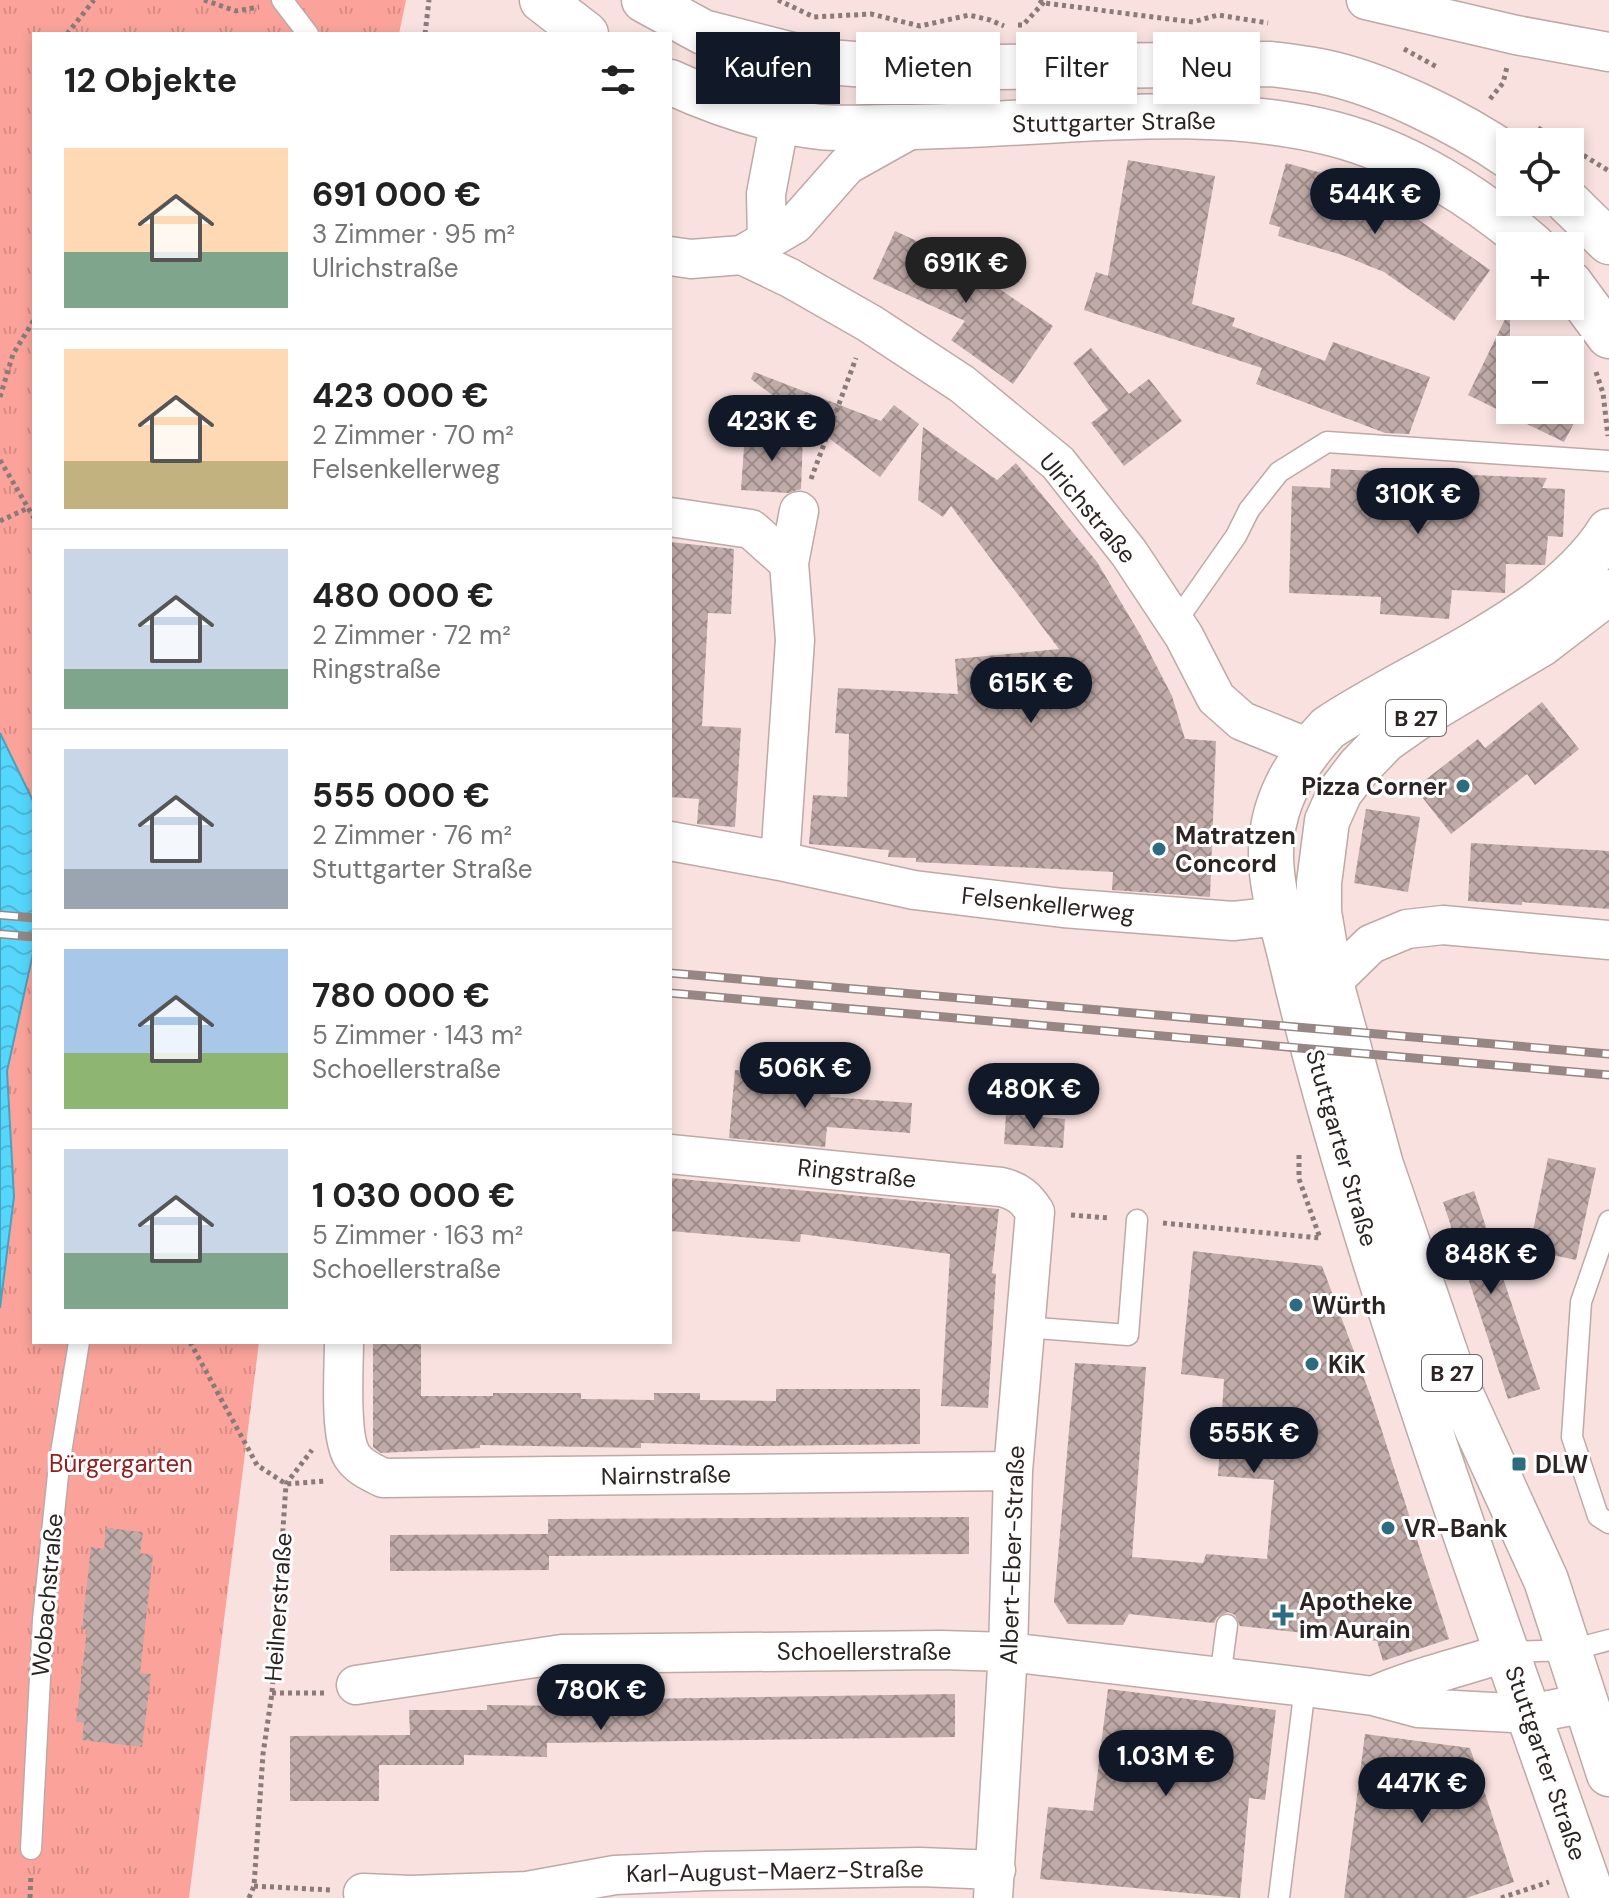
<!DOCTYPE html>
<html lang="de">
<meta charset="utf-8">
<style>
:root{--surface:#fff;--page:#f6f6f6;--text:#222;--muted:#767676;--line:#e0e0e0;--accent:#111827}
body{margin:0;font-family:"DM Sans",sans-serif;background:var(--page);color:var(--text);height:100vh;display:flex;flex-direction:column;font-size:30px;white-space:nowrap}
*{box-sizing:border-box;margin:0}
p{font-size:26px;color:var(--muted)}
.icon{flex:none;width:44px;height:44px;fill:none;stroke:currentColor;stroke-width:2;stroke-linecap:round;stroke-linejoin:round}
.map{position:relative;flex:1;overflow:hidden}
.sheet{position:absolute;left:32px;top:32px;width:640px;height:1312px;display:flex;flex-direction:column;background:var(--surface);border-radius:0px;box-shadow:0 4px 12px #0003}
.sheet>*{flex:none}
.top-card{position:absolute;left:696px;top:32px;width:760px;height:72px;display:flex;gap:16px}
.buttons{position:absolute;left:1496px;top:128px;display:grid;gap:16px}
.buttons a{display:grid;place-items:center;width:88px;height:88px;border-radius:0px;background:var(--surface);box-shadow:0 4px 12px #0003;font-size:40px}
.price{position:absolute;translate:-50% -68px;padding:0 18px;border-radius:28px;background:var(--accent);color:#fff;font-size:26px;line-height:52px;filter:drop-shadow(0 2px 4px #0008)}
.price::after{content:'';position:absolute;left:50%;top:48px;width:24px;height:18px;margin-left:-12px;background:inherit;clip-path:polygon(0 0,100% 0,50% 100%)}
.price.selected{background:#222;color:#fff}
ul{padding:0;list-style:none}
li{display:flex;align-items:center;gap:24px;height:200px;padding:0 32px}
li+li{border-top:2px solid var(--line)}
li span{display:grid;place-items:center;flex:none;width:224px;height:160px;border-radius:0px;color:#555}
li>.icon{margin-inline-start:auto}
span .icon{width:96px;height:96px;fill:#fffc;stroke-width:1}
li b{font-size:34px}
h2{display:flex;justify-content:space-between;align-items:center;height:96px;padding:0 32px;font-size:34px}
.chip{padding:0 28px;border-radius:0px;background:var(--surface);box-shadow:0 4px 12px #0003;font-size:28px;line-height:72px}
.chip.selected{background:var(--accent);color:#fff}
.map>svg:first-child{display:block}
</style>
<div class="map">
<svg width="1609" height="1898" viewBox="0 0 1609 1898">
<defs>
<pattern id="park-tufts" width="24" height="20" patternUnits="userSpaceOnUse" patternTransform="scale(2)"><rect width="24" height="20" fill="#fba39a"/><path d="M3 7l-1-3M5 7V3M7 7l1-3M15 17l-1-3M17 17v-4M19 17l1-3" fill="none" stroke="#d78c84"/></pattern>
<pattern id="water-waves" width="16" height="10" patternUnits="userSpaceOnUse" patternTransform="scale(2)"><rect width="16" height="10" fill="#55d6fc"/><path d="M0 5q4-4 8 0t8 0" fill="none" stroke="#4ab8d8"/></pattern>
<pattern id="building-cross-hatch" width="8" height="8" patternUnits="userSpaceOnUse" patternTransform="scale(2)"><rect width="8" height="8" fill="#c0aba8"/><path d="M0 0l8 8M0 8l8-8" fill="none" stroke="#9c8b88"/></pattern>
</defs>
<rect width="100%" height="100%" fill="#f8e1de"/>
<!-- park -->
<path fill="url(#park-tufts)" d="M0 0H406L399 34H34V803L0 733Z
M34 949V1342H259L189 1898H0V1308L14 1197 7 1071Z"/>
<!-- water -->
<path fill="url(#water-waves)" stroke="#49a1bb" stroke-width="2" d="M0 733 34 803V949L7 1071 14 1197 0 1308Z"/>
<!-- building -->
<path fill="url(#building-cross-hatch)" d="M1128 160 1215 176 1192 304 1235 318 1232 326 1325 361 1333 342 1430 377 1409 434 1385 433 1256 384 1262 368 1084 310 1096 272 1108 276Z
M1286 163 1354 182 1412 206 1409 213 1490 270 1454 321 1384 272 1342 255 1278 236 1280 227 1269 224Z
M895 231 958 260 1053 326 1013 384 951 340 965 321 873 279Z
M1510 309V410H1581L1564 442 1468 395Z
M1091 348 1129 394 1149 379 1182 421 1124 466 1091 423 1108 410 1073 363Z
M754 372 881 421 894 405 919 424 880 477 751 379Z
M923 427 997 480 1016 463 1097 562 1141 636 1172 696 1185 739 1216 741 1210 897 1112 890 1113 872 916 862V858L888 857 889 850 809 844 813 795 847 797 849 734 835 733 838 688 958 694 955 659 1059 649 951 506 943 517 918 500Z
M745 433 803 436 801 489 788 493 741 490Z
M1331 469 1547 478 1542 488 1565 489 1563 537 1548 536 1545 565 1506 564 1505 593 1452 590 1449 619 1380 614 1381 597 1289 593 1292 486 1330 488Z
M670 542 734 549 731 614 708 613 702 726 741 728 735 827 697 824 699 799 670 797Z
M1542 702 1579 749 1535 785 1527 774 1451 834 1415 788 1478 739 1485 748Z
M1366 809 1420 817 1408 892 1354 883Z
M1471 843 1609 851V909L1522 902V905L1468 901Z
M735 1070 832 1079 830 1097 912 1103 910 1133 827 1127 825 1147 729 1138Z
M1006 1114 1065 1119 1063 1148 1004 1144Z
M1548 1158 1596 1168 1576 1260 1529 1250Z
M670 1178 999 1209 992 1273 996 1274 988 1408 941 1406 950 1254 801 1234 800 1242 670 1231Z
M1474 1191 1540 1389 1508 1399 1443 1202Z
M1193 1251 1322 1266 1371 1397 1449 1639 1383 1661 1377 1641 1240 1626 1235 1615 1228 1612 1217 1617 1214 1623 1129 1614 1123 1625 1068 1624 1054 1602 1075 1363 1146 1367 1132 1557 1203 1563 1206 1554 1267 1559 1274 1480 1218 1476 1224 1379 1181 1374Z
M421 1342V1396H493V1393H581V1399L654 1400V1393H700V1400L776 1401V1389H920V1444L758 1446 641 1443V1448L480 1445V1448L381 1453 373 1447V1343Z
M969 1517V1554L549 1556V1570L390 1571V1535L548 1534V1519Z
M106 1528 143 1532 140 1553 153 1555 140 1673 151 1674 142 1747 82 1740 84 1723 76 1722 87 1630 82 1629 91 1547 104 1549Z
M1108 1689 1276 1710 1265 1800 1249 1798 1240 1898 1040 1879 1048 1807 1093 1811Z
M955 1694V1737L547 1743V1757L464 1755V1765H379V1801H290V1736L410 1735 409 1710H487V1705L569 1706V1700Z
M1365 1734 1470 1748 1514 1882 1466 1898H1344Z"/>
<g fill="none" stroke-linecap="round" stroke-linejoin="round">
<defs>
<path id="service" d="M282 0 308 34
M1175 623 1236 536 1249 510 1279 472 1327 442 1609 461
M1609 1221 1581 1302 1572 1437 1598 1516 1609 1523
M1024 1327 1128 1335 1137 1220
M1507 1652 1571 1650 1609 1640
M1220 1678 1227 1625
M31 1849 43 1620 59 1465 79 1342
M1279 1898 1305 1687"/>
<path id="minor" d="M1366 0 1516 35 1609 52
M767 239 766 194 780 120 816 61
M742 255 790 278 869 323 962 384 1058 463 1129 553 1184 636 1216 698 1242 721 1309 748
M670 256 691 259 742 255 795 224 847 165 915 127
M670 517 751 529 789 563 795 640 780 861
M789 563 799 511
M670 841 780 861 914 890 1063 908 1233 921 1308 913
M1331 983 1371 944 1407 929 1443 925 1609 940
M670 1154 1001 1187C1018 1191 1026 1198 1035 1212L1013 1471 1008 1652 993 1898
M344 1342C344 1369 339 1435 352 1456 359 1467 371 1472 383 1478L1013 1471
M356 1685 562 1654 941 1650 1008 1652 1305 1687 1373 1696 1418 1708 1529 1714 1586 1703
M1373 1696C1416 1677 1462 1667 1507 1652
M363 1893 411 1895 527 1891 615 1875 707 1871 920 1867 996 1870"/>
<path id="primary" d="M542 0 586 34
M644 0 703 32 816 61 904 68 1271 64C1288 66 1304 68 1320 71 1381 83 1459 122 1510 157
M670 82C716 103 770 121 820 127 844 129 869 127 893 127 1035 128 1195 98 1334 134 1407 153 1477 197 1533 246
M1568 202 1609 242
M1570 283 1609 336
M1609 592 1541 644 1415 719 1385 740 1359 767 1340 792 1327 821 1319 883V912L1331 983 1381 1165 1455 1381 1546 1580 1609 1774
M1593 1898C1504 1642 1409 1387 1335 1127 1319 1071 1304 1015 1291 959 1283 925 1271 890 1271 855 1270 806 1295 763 1328 728 1413 671 1554 619 1609 531"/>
</defs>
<!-- service casing -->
<use href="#service" stroke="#bea9a6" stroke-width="23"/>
<!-- minor casing -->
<use href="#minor" stroke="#bea9a6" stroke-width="41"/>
<!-- primary casing -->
<use href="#primary" stroke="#bea9a6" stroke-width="47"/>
<!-- path -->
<path stroke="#8a7b79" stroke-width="5" stroke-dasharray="4 4" stroke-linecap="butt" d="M204 0 236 11 259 7
M778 0 814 17 871 14 920 26 969 15 990 20 1004 26
M1039 0 1044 3 1193 22 1218 15 1268 23
M1018 25H1023L1045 1
M67 34 94 0
M425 34 429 0
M1404 49 1437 67
M1490 99 1503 83 1507 67
M1538 128 1561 142
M1570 147 1609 171
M1596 372 1603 393 1608 436
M0 397 13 354 34 320
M0 460 34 518
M811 479 856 358
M0 521 28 508
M1299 1155V1179L1320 1238
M1071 1215 1109 1218
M1163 1223 1320 1238
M190 1342 257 1465 286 1484 326 1481
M272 1693H324
M254 1886 330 1890
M30 1898 31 1874
M249 1898 254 1886 263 1754 272 1693 286 1484 312 1450
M1501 1898 1549 1882"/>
<!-- service -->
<use href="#service" stroke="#fff" stroke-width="20"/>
<!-- minor -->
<use href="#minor" stroke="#fff" stroke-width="38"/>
<!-- primary -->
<use href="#primary" stroke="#fff" stroke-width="44"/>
<defs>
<path id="rail" d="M0 915 34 918
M0 934 34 937
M670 973 1609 1054
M670 993 1609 1075"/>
</defs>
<!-- rail casing -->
<use href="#rail" stroke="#968785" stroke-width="9"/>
<!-- rail -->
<use href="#rail" stroke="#fff" stroke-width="6" stroke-dasharray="18" stroke-linecap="butt"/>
</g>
<!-- markers -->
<g fill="#2b6c80" stroke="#fff" stroke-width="3">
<circle cx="1463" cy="786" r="8"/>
<circle cx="1159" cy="849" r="8"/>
<circle cx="1296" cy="1305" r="8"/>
<circle cx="1312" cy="1364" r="8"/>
<rect x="1511" y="1456" width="16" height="16" rx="4"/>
<circle cx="1388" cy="1528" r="8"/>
<path d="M1279 1603h8v8h8v8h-8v8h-8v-8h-8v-8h8z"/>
</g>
<g text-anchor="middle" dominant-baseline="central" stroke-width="6" stroke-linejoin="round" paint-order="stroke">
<!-- shield labels -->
<g fill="#fff" stroke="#6b6665" stroke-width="2">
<rect x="1386" y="700" width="60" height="36" rx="6"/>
<rect x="1422" y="1355" width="60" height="36" rx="6"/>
</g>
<g font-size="22" font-weight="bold" fill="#2c2423">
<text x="1416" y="718">B 27</text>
<text x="1452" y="1373">B 27</text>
</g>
<!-- street labels -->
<g font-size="24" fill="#2c2423" stroke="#fff">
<text transform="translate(1114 122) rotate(-1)">Stuttgarter Straße</text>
<text transform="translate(1088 508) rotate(50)">Ulrichstraße</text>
<text transform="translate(1048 904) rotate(6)">Felsenkellerweg</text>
<text transform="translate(1342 1148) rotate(74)">Stuttgarter Straße</text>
<text transform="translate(857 1173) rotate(6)">Ringstraße</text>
<text transform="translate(666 1475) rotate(-1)">Nairnstraße</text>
<text transform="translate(1012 1555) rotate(-88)">Albert-Eber-Straße</text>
<text transform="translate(47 1595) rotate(-85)">Wobachstraße</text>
<text transform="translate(278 1607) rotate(-86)">Heilnerstraße</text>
<text x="864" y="1651">Schoellerstraße</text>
<text transform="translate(1546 1763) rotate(71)">Stuttgarter Straße</text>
<text transform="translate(775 1871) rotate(-1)">Karl-August-Maerz-Straße</text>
</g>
<!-- poi labels -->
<g font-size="24" font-weight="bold" fill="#2c2423" stroke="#fff" text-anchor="start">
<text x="1447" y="786" text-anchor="end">Pizza Corner</text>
<text x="1175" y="835">Matratzen<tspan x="1175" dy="28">Concord</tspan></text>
<text x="1312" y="1305">Würth</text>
<text x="1328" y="1364">KiK</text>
<text x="1535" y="1464">DLW</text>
<text x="1404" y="1528">VR-Bank</text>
<text x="1299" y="1601">Apotheke<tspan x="1299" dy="28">im Aurain</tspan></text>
</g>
<!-- park labels -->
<g font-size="24" fill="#951f20" stroke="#fff">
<text x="121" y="1463">Bürgergarten</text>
</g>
</g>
</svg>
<div class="buttons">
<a><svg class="icon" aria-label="locate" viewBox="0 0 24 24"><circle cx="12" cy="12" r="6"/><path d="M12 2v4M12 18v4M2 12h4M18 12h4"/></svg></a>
<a>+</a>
<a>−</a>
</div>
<b class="price" style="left:1375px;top:236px">544K €</b>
<b class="price selected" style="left:966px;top:305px">691K €</b>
<b class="price" style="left:772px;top:463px">423K €</b>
<b class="price" style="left:1418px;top:536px">310K €</b>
<b class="price" style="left:1031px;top:725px">615K €</b>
<b class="price" style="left:805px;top:1110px">506K €</b>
<b class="price" style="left:1034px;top:1131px">480K €</b>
<b class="price" style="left:1491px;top:1296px">848K €</b>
<b class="price" style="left:1254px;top:1475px">555K €</b>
<b class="price" style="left:601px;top:1732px">780K €</b>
<b class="price" style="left:1166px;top:1798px">1.03M €</b>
<b class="price" style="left:1422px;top:1825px">447K €</b>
<div class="top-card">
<a class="chip selected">Kaufen</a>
<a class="chip">Mieten</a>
<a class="chip">Filter</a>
<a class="chip">Neu</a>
</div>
<section class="sheet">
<h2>12 Objekte<svg class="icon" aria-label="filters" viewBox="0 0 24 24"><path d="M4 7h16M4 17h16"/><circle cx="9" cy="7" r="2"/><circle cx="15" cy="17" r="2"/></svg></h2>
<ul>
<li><span style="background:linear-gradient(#ffd9b3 65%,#7fa58c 0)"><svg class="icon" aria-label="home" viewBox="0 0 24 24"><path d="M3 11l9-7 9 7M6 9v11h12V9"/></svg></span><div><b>691 000 €</b><p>3 Zimmer · 95 m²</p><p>Ulrichstraße</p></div></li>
<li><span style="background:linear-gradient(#ffd9b3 70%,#c2b280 0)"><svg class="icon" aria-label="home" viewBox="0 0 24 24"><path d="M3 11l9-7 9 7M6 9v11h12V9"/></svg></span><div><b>423 000 €</b><p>2 Zimmer · 70 m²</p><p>Felsenkellerweg</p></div></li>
<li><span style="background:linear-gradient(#c9d6e8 75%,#7fa58c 0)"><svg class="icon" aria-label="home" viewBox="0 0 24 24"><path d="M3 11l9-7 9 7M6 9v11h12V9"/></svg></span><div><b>480 000 €</b><p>2 Zimmer · 72 m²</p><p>Ringstraße</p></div></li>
<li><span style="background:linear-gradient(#c9d6e8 75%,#9aa5b1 0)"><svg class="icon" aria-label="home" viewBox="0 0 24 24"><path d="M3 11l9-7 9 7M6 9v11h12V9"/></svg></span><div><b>555 000 €</b><p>2 Zimmer · 76 m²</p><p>Stuttgarter Straße</p></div></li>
<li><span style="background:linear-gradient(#a9c7e8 65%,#8fb573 0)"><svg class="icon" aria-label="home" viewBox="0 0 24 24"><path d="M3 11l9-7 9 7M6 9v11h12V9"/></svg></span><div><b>780 000 €</b><p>5 Zimmer · 143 m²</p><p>Schoellerstraße</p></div></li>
<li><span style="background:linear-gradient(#c9d6e8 65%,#7fa58c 0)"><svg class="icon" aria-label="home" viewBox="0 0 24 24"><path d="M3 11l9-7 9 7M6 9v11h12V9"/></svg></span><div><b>1 030 000 €</b><p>5 Zimmer · 163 m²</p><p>Schoellerstraße</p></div></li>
</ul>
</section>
</div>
